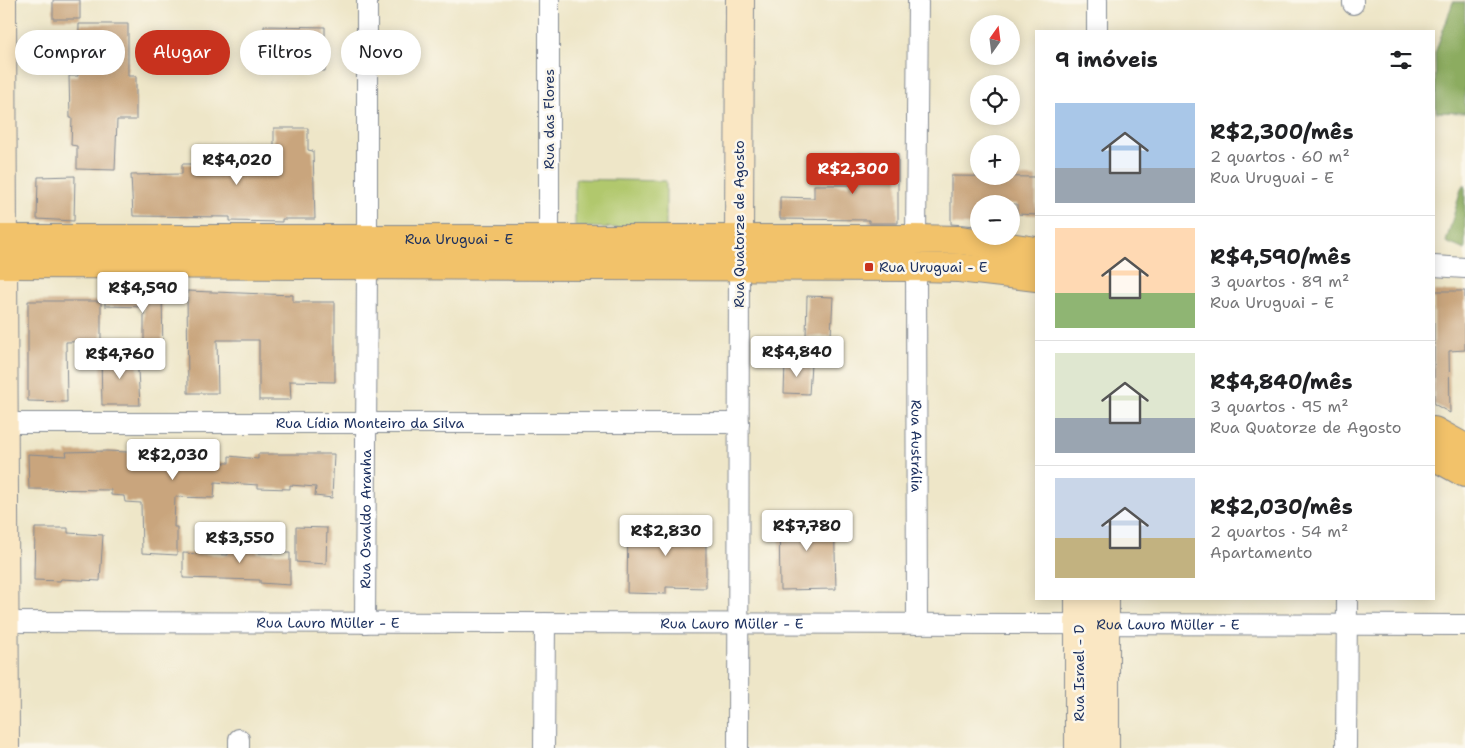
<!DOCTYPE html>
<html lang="pt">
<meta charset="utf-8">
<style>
:root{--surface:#fff;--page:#f6f6f6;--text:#202124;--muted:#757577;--line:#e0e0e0;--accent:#c8321e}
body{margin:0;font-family:"Shantell Sans",sans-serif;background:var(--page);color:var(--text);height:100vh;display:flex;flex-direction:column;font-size:19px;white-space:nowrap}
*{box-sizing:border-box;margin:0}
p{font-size:16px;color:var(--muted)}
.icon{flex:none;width:28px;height:28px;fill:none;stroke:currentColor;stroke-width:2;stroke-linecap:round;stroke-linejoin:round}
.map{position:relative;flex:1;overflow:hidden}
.panel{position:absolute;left:1035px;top:30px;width:400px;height:570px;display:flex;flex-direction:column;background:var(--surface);border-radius:0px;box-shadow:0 2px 12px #0003}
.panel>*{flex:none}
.guide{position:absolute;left:15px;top:30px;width:475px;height:45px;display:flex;gap:10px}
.needle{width:32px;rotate:14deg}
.controls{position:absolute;left:970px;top:15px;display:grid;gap:10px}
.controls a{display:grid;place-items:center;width:50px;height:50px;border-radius:50%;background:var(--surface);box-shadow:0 2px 12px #0003;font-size:25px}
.price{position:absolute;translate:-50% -42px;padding:0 11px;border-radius:5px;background:#fff;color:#222;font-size:16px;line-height:32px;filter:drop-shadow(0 1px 2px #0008)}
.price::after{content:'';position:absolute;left:50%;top:30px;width:15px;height:11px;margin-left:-8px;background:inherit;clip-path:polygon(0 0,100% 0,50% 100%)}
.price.current{background:var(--accent);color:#fff}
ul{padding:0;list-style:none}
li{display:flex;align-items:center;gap:15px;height:125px;padding:0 20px}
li+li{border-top:1px solid var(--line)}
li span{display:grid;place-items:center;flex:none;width:140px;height:100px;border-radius:0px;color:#555}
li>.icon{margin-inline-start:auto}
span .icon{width:60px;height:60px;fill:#fffc;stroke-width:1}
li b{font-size:21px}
h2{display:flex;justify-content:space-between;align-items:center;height:60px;padding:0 20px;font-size:21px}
.chip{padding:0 18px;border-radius:22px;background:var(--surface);box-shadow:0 2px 12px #0003;font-size:18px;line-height:45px}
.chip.current{background:var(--accent);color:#fff}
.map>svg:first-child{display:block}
</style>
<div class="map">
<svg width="1465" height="748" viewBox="0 0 1465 748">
<rect width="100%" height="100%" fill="#fbf7ec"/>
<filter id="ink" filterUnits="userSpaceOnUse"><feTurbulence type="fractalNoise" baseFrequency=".02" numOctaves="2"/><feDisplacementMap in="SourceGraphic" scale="10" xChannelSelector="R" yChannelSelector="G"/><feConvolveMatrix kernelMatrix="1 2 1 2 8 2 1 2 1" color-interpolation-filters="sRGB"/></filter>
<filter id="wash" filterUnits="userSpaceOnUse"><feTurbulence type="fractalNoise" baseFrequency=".0096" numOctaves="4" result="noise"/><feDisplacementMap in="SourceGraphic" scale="20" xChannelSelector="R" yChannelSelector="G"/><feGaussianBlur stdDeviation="1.12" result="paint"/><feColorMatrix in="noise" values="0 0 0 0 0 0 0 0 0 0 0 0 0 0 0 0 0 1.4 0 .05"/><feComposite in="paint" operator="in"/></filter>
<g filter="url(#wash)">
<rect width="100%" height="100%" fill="#eee6c8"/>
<!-- green -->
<path fill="#b1c86d" stroke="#667c66" d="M575 179 666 181V229L575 227Z"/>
<!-- forest -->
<path fill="#8cac60" stroke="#546e5f" d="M1453 2H1465V113L1436 112 1435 53Z
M1465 184V250L1446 242 1461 189Z"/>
<g id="blocks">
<!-- building -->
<path fill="#c9a57d" d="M53 0H80V19H53Z
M79 24H128V76H136V120H117L115 170 77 169V146L71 145 72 118H70L69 76H78Z
M264 26 325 27V71L264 70Z
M274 128H308V150L313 151 315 219H282V222L230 221V217L133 216 131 175 182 174V164H230V155H274Z
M857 153 898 154V223H869V220L780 219V197L814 198V185H850L851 173H857Z
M75 176 74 221 37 219 38 177Z
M951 176 1036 177V215L1017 214V204H979V226L951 224Z
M105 289 162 290 163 356H144V307L105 306Z
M187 291 293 295V302H335V382L290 381 291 400H259V340H217L218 393H188Z
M1434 291H1465V350L1449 351 1450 413 1434 404Z
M807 296 833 297 831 336H806Z
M28 301H101V341L66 342 67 402 28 401Z
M137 354 140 405H102L101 356Z
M785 363 811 364 809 394 784 393Z
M147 450 178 452 177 461 229 463V456L258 459V454H334L332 498 315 496 316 487 290 485V489L258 488V485L215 482 214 498 175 497 174 527H177V555L142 553 141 503 125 502 124 496 111 495V490L29 489 28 454 67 456 66 452 107 451 147 453Z
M779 515H834L836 589 780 590Z
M628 523 706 524V588L666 587V594L627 593Z
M296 527 327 528 326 564 296 562Z
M35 528H68V533L103 535 100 581 61 579 60 581 34 580Z
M228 538 257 540V553H290V585L260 583V580L183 578V553L228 555Z"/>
</g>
</g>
<g filter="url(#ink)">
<use href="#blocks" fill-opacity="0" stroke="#848a93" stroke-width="1"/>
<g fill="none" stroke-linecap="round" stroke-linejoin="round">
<defs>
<g id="street">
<path d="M367 0V239"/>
<path d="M1353 4V0"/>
<path d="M1097 31V0"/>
<path d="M549 239V0"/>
<path d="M916 239 918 0"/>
<path d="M1434 266 1465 268"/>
<path id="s1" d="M916 267 917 624"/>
<path id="s2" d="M0 423H739"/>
<path id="s3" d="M0 622 1465 625"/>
<path id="s4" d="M365 623 367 265"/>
<path d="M239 748V739"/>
<path d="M544 748 545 623"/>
<path d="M738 748 739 253"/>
<path d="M1346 748 1347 599"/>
</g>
<path id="secondary" d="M2 0 5 748
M739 239 740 0
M1079 748V599
M1105 748V599"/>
<g id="primary">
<path id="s5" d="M0 239H916L961 240 1036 251"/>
<path d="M0 264 916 267 959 268 1036 277"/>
<path d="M1434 431 1465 448"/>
<path d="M1434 456 1465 473"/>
</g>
</defs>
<!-- street casing -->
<use href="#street" stroke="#848a93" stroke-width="22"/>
<!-- secondary casing -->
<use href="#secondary" stroke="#848a93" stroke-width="30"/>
<!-- primary casing -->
<use href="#primary" stroke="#848a93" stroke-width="30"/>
<!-- street -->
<use href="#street" stroke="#fff" stroke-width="20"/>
<!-- secondary -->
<use href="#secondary" stroke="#fae7c3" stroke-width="28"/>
<!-- primary -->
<use href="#primary" stroke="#f2c26a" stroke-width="28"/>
</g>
</g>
<!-- markers -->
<rect fill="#c8321e" stroke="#fbf7ec" stroke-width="2" x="864" y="262" width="10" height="10" rx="2.5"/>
<g text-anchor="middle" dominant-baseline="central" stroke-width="5" stroke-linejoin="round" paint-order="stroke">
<!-- street labels -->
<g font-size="14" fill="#1b2f5e" stroke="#fbf7ec">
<text transform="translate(549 119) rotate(-90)">Rua das Flores</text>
<text transform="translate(739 224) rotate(-90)">Rua Quatorze de Agosto</text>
<text stroke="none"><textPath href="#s5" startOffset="459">Rua Uruguai - E</textPath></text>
<text stroke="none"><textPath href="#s2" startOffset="370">Rua Lídia Monteiro da Silva</textPath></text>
<text stroke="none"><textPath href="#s1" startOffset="179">Rua Austrália</textPath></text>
<text stroke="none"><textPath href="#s4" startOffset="104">Rua Osvaldo Aranha</textPath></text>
<text stroke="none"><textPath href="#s3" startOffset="328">Rua Lauro Müller - E</textPath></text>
<text stroke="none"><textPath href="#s3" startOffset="732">Rua Lauro Müller - E</textPath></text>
<text stroke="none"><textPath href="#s3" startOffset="1168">Rua Lauro Müller - E</textPath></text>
<text transform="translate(1079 673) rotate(-90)">Rua Israel - D</text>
</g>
<!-- poi labels -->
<g font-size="14" fill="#1b2f5e" stroke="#fbf7ec" text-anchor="start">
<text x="879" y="267">Rua Uruguai - E</text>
</g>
</g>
</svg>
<div class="controls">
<a><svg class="needle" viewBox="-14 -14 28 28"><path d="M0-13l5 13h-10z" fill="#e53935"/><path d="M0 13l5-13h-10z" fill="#757577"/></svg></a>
<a><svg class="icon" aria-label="locate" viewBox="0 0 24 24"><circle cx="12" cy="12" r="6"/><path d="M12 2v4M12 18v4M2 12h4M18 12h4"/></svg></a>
<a>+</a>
<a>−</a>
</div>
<b class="price" style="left:237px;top:186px">R$4,020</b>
<b class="price current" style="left:853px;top:195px">R$2,300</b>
<b class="price" style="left:143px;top:314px">R$4,590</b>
<b class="price" style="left:797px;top:378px">R$4,840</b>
<b class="price" style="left:120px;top:380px">R$4,760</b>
<b class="price" style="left:173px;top:481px">R$2,030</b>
<b class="price" style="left:807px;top:552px">R$7,780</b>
<b class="price" style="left:666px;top:557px">R$2,830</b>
<b class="price" style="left:240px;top:564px">R$3,550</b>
<div class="guide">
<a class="chip">Comprar</a>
<a class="chip current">Alugar</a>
<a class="chip">Filtros</a>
<a class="chip">Novo</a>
</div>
<section class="panel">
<h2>9 imóveis<svg class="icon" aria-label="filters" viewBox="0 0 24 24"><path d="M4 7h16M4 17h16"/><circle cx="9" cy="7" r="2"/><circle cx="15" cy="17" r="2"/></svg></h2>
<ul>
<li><span style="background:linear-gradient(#a9c7e8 65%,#9aa5b1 0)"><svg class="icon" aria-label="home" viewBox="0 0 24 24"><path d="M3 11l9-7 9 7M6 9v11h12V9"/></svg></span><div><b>R$2,300/mês</b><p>2 quartos · 60 m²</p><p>Rua Uruguai - E</p></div></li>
<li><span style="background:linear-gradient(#ffd9b3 65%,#8fb573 0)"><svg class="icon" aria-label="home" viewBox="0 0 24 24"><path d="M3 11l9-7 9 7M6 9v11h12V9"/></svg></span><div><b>R$4,590/mês</b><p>3 quartos · 89 m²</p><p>Rua Uruguai - E</p></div></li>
<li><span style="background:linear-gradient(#dfe7d0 65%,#9aa5b1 0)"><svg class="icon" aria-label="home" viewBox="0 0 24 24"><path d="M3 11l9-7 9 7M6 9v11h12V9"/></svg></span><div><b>R$4,840/mês</b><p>3 quartos · 95 m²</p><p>Rua Quatorze de Agosto</p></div></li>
<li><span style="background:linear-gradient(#c9d6e8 60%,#c2b280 0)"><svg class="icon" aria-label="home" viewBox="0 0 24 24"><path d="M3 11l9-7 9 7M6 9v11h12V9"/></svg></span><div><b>R$2,030/mês</b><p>2 quartos · 54 m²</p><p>Apartamento</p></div></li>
</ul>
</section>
</div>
